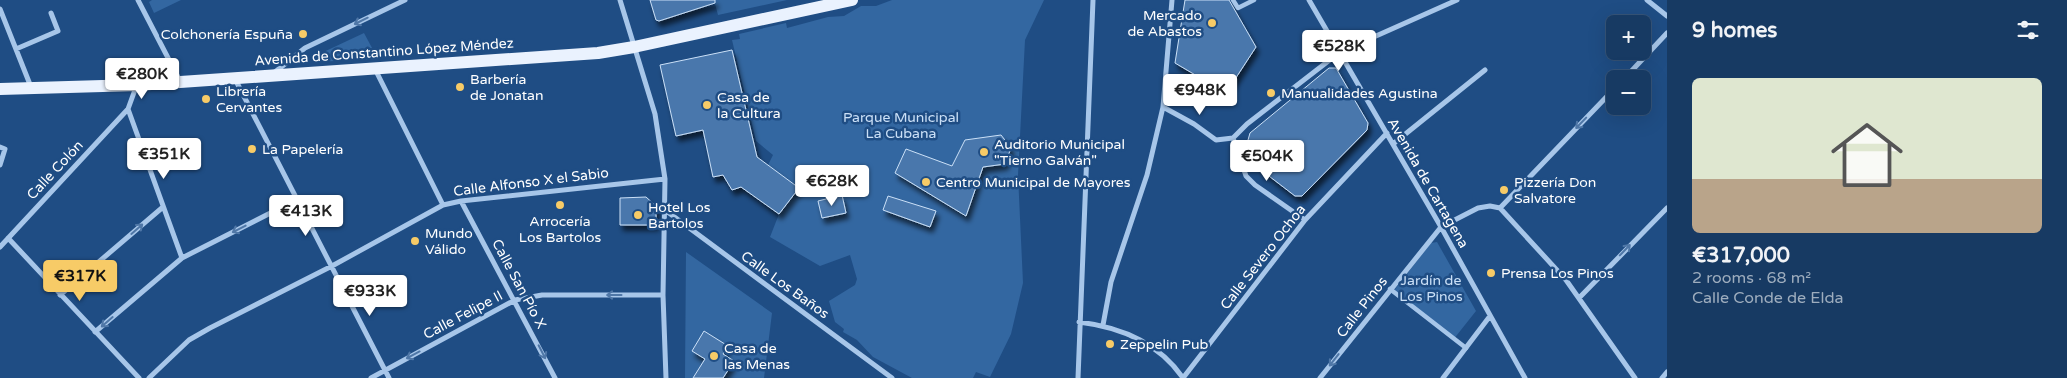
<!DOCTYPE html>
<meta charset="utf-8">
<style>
:root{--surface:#173a63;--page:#204169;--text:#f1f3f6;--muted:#9eadbe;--line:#365478;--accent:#f7cb67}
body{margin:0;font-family:"Varela Round",sans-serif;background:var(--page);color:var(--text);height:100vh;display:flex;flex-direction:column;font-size:19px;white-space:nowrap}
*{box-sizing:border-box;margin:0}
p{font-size:16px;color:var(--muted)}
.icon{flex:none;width:28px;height:28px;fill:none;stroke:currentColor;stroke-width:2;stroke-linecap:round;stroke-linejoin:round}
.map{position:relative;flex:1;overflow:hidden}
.drawer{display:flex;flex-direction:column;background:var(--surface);width:400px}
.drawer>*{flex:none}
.controls{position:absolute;left:1606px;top:15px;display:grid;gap:10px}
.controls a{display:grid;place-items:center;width:45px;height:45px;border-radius:8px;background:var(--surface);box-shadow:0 5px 20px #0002,0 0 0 1px var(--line);font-size:25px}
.price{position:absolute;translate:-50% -42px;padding:0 11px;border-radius:5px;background:#fff;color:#222;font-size:16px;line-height:32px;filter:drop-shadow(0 1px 2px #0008)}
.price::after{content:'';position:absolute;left:50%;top:30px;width:15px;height:11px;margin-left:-8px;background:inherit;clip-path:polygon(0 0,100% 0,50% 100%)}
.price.current{background:var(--accent);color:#111}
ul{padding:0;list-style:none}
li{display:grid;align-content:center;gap:10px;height:265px;padding:0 25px}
li span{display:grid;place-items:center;height:155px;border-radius:8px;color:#555}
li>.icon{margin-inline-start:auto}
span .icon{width:90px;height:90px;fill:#fffc;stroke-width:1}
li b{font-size:21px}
h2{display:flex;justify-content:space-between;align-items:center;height:60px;padding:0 25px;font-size:21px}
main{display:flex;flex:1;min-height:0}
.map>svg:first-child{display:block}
</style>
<main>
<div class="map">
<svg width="1667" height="378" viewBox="0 0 1667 378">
<defs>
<filter id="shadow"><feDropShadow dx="3" dy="5.5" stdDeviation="2.5" flood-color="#0009"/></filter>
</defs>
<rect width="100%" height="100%" fill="#1f4d84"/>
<!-- green -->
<path fill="#3367a1" d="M152 0H181L154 13 149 2Z
M714 0H787L718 15Z
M892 0H1044L1025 40 1018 175 1023 283 1011 334 990 377 976 372 973 378H912L873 357 857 340 843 332 844 329 835 322 829 301 855 285 857 279 850 255 820 266 770 237 779 214 799 188 768 165 773 155 756 141 732 40 740 39 739 34 786 23 787 28 828 17 844 16 861 6H876Z
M364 33 378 59 314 62 315 56Z
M1437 242 1476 311 1453 340 1392 293 1431 243Z
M686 252 772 313 764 378H685Z"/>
<!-- building -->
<path fill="#4877ac" stroke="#cbe0f7" filter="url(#shadow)" d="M650 0H715V3L659 21 656 20Z
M1185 0H1229L1256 47 1226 93 1175 63Z
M732 50 757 157 799 188 779 214 741 187 732 190 723 175 713 177 703 130 676 136 660 65Z
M1329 68H1336L1368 123 1367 130 1302 196H1295L1265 173 1248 140 1250 133Z
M1001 135 1011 148 1005 164 983 167 966 216 895 173 906 149 952 166 965 140Z
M842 195 846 213 822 218 818 201Z
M888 196 936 211 930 227 883 210Z
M646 197 656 206V225H620V198Z
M704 331 728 346 723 354 734 361 723 378H693L705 359 692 351Z"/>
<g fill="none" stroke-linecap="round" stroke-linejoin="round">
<!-- pedestrian -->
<path stroke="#a7c6e9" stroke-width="4.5" d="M1233 0 1238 8 1254 0
M1390 289 1466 348"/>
<!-- minor -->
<path stroke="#a7c6e9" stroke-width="5" d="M138 0 180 81
M620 0 655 114 665 179 663 295 666 378
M1309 0 1441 227 1525 378
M1647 0 1667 16
M0 9 31 87
M16 49 58 31 51 13
M376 71 443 205
M275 72 305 48 405 0
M235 79 389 378
M1624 79 1667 33
M136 87 128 109 182 258
M1163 107 1194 124 1216 140 1233 138
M1233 138 1247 124 1340 52 1457 0
M1233 138 1246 176 1255 185 1305 220
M1393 144 1485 70
M0 147 5 149 0 165
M461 201 555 378
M1500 208 1615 88
M665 210 892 378
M8 238 139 378
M0 247 128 109
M60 295 163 207
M1579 298 1667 208
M1079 322C1120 327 1159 343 1183 378
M1103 325 1111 282 1147 175 1163 107 1172 0
M95 332 182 258 298 199
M149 378 189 340 210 328 332 266 443 205 461 201 665 179
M371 378 515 300 542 295H663
M1078 378 1093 0
M1183 378 1305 220 1387 133
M1320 378 1441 227 1478 208 1490 206 1500 208 1566 280 1635 378
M1443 378 1490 316
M1662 378 1667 372"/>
<!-- primary -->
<path stroke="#eaf2fe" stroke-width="12" d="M0 89 137 85 598 53 634 47 852 0"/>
</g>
<!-- one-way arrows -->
<defs><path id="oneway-shaft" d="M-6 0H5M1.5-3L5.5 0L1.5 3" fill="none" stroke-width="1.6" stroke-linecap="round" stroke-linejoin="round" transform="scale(1.25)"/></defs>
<g stroke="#4f77a7">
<use href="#oneway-shaft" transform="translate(361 21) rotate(154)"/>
<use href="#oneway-shaft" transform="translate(1581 123) rotate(134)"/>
<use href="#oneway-shaft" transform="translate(137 229) rotate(-41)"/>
<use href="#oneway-shaft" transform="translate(239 229) rotate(153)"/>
<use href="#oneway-shaft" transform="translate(1625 250) rotate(-46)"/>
<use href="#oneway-shaft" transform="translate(614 295) rotate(-180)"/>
<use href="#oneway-shaft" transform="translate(107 322) rotate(139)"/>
<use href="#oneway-shaft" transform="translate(542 352) rotate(63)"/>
<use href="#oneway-shaft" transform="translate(413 355) rotate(152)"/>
<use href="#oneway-shaft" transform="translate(1334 360) rotate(128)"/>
</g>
<!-- markers -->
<g fill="#f7cb67" stroke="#1f4d84" stroke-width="2">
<circle cx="1212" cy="23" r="5"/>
<circle cx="303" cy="34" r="5"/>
<circle cx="460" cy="87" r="5"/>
<circle cx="1271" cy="93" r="5"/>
<circle cx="206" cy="99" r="5"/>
<circle cx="707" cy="105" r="5"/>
<circle cx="252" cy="149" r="5"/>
<circle cx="984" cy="152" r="5"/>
<circle cx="926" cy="182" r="5"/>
<circle cx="1504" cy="190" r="5"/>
<circle cx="560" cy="205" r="5"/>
<circle cx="638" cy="215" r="5"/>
<circle cx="415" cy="241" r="5"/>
<circle cx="1491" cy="273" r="5"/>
<circle cx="1110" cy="344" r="5"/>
<circle cx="714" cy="356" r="5"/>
</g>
<g text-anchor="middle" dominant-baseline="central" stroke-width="5" stroke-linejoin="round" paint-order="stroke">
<!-- poi labels -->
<g font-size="14" fill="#fff" stroke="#1f4d84" text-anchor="start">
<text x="1202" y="15" text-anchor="end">Mercado<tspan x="1202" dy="16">de Abastos</tspan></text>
<text x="293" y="34" text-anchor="end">Colchonería Espuña</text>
<text x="470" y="79">Barbería<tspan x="470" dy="16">de Jonatan</tspan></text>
<text x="216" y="91">Librería<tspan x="216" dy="16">Cervantes</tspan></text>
<text x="1281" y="93">Manualidades Agustina</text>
<text x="717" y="97">Casa de<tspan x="717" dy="16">la Cultura</tspan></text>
<text x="994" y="144">Auditorio Municipal<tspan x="994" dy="16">"Tierno Galván"</tspan></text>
<text x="262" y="149">La Papelería</text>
<text x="936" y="182">Centro Municipal de Mayores</text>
<text x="1514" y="182">Pizzería Don<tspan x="1514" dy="16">Salvatore</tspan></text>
<text x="648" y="207">Hotel Los<tspan x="648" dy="16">Bartolos</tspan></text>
<text x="560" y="221" text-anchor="middle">Arrocería<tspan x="560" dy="16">Los Bartolos</tspan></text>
<text x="425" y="233">Mundo<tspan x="425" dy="16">Válido</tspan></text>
<text x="1501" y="273">Prensa Los Pinos</text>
<text x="1120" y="344">Zeppelin Pub</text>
<text x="724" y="348">Casa de<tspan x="724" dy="16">las Menas</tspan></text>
</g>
<!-- street labels -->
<g font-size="14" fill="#fff" stroke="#1f4d84">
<text transform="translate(384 52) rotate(-4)">Avenida de Constantino López Méndez</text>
<text transform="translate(55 170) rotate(-47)">Calle Colón</text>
<text transform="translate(531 182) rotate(-7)">Calle Alfonso X el Sabio</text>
<text transform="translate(1428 183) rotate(60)">Avenida de Cartagena</text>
<text transform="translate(1263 257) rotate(-52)">Calle Severo Ochoa</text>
<text transform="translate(519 284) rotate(62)">Calle San Pío X</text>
<text transform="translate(785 285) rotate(36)">Calle Los Baños</text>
<text transform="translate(1362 307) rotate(-52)">Calle Pinos</text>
<text transform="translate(463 315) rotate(-28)">Calle Felipe II</text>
</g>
<!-- park labels -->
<g font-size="14" fill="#cbe0f7" stroke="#1f4d84">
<text x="901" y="117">Parque Municipal<tspan x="901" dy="16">La Cubana</tspan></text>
<text x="1431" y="280">Jardín de<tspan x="1431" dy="16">Los Pinos</tspan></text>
</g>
</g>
</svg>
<div class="controls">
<a>+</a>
<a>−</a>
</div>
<b class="price" style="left:1339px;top:72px">€528K</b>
<b class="price" style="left:142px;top:100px">€280K</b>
<b class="price" style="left:1200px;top:116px">€948K</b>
<b class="price" style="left:164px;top:180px">€351K</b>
<b class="price" style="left:1267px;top:182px">€504K</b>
<b class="price" style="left:832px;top:207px">€628K</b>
<b class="price" style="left:306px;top:237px">€413K</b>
<b class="price current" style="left:80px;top:302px">€317K</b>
<b class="price" style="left:370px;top:317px">€933K</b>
</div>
<section class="drawer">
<h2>9 homes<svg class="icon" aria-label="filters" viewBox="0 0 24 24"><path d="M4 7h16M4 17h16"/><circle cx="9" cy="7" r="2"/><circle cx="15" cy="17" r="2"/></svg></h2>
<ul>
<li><span style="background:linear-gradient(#dfe7d0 65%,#b9a48a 0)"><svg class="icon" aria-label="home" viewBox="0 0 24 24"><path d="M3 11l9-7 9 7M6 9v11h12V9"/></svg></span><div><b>€317,000</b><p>2 rooms · 68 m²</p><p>Calle Conde de Elda</p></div></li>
</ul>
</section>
</main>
